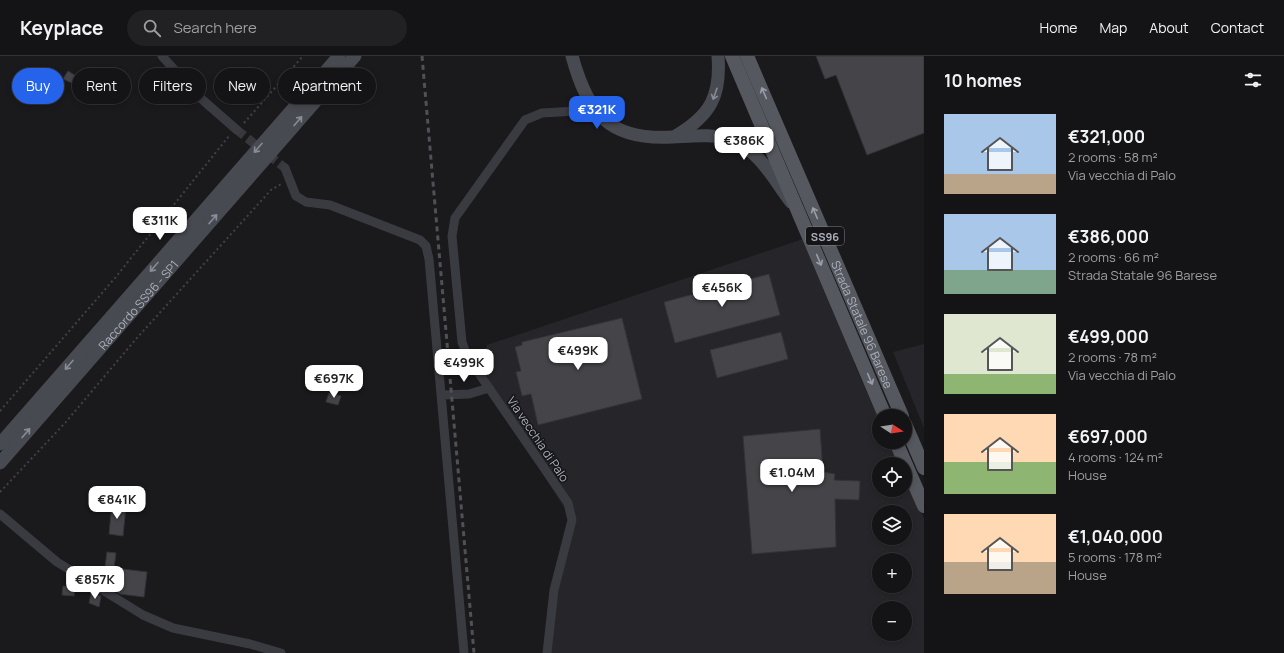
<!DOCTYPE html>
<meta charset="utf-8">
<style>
:root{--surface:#141315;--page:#212022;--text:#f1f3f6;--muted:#9d9ea0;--line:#333234;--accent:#2563eb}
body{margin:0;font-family:Manrope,sans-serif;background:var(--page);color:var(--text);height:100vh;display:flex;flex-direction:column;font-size:15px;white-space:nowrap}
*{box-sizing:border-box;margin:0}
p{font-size:13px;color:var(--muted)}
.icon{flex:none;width:22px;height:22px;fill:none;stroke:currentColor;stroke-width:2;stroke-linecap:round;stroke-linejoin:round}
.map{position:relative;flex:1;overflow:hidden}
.side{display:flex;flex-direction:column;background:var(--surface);width:360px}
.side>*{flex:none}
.guide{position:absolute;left:12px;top:12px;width:380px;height:36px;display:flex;gap:8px}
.needle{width:26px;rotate:102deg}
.buttons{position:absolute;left:872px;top:353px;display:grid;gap:8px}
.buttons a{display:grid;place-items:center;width:40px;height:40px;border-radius:50%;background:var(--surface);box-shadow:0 2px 6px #0003,0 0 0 1px var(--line);font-size:20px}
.price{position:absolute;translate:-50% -34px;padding:0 9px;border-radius:8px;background:#fff;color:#222;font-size:13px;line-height:26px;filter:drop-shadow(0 1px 2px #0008)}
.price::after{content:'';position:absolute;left:50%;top:24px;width:12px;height:9px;margin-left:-6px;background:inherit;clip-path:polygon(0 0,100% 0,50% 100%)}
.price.on{background:var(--accent);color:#fff}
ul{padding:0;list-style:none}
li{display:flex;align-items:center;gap:12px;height:100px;padding:0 20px}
li span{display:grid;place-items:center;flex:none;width:112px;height:80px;border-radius:0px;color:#555}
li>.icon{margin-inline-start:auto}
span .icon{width:48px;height:48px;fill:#fffc;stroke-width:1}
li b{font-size:17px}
h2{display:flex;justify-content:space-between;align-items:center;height:48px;padding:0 20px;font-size:17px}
.tag{padding:0 14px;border-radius:18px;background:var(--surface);box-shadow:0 2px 6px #0003,0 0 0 1px var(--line);font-size:14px;line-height:36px}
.tag.on{background:var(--accent);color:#fff}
header{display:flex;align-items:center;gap:24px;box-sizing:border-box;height:56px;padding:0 20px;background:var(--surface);border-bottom:1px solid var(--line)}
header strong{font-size:19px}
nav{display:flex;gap:22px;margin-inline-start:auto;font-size:14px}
.search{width:280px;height:36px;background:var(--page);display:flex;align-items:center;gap:10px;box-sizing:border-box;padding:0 14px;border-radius:22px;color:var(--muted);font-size:15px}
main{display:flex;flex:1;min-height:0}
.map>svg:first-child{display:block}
</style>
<header>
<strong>Keyplace</strong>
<div class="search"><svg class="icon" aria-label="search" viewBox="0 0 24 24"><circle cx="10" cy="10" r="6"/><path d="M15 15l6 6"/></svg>Search here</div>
<nav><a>Home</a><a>Map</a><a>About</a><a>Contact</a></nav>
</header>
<main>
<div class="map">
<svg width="924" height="597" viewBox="0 0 924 597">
<rect width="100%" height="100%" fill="#1a191c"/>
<!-- built -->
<path fill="#262529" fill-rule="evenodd" d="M809 181 857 314 879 363V386H890L900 408H879V434H905V420L924 462V597H549L558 521 572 464 478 316 487 289ZM879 456H905V482H879ZM879 504H905V530H879ZM879 552H905V578H879Z
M924 288V372L893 296Z"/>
<!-- building -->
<path fill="#444449" stroke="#343338" d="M816 0H924V77L867 99 836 19 825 23Z
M68 15 76 20 72 27 63 23Z
M769 218 780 259 675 287 664 246Z
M622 262 642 343 538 369 531 338 522 340 516 316 521 315 515 291 522 289V286Z
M781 276 788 303 717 322 710 294Z
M329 337 341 340 338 349 326 346Z
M820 373 823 416 835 418 834 424 860 425 859 444 835 443 836 491 752 498 743 380Z
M112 447 126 450 123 480 109 478Z
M107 496 116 497 114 512 147 516 144 541 120 538 103 527Z
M63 530 75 531 74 540 62 539Z
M91 537 101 540 99 551 89 547Z"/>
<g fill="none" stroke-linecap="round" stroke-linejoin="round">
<!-- minor-tunnel -->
<path stroke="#37373c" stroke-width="9" stroke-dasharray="9 4.5" stroke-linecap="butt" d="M237 74 285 112"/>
<!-- path -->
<path stroke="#404248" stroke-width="2" stroke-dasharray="2 3" stroke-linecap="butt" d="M244 67 303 0
M0 355 115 222 229 80
M0 436 65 367 136 283 271 134 281 128"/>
<!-- minor -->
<path stroke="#3a3b41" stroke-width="9" d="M162 0 198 40 237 74
M285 112 296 140 306 146 330 149 420 184 426 190 429 203 464 597
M442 339 469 338 489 332
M0 458 57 506 143 559 173 572 250 588 281 597
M547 597 554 534 572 464 568 447 467 300 462 286 452 180 455 162 525 64 542 57 594 54"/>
<!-- secondary -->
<g stroke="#484a51" stroke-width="13">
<path d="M572 0C588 58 609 85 673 81 693 80 714 77 733 85 760 95 774 124 791 146"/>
<path d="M677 79C711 59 721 39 718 0"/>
<path d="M0 388 339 0"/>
<path id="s1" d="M0 407 355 0"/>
</g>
<!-- primary -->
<g stroke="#56585f" stroke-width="14">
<path d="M732 0 885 360"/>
<path id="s2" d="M747 0 902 360"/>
<path d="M905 368 924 412"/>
<path d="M896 386 924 450"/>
</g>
<!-- rail -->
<path stroke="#4f5157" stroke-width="3" stroke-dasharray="5 4" stroke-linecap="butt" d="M422 0 474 597"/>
</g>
<!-- one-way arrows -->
<defs><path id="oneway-shaft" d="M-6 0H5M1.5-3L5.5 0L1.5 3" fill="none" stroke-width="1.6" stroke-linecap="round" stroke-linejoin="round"/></defs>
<g stroke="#9b9ea9">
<use href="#oneway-shaft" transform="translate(764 37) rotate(-113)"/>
<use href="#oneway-shaft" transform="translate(815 157) rotate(-113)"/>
<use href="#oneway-shaft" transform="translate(819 204) rotate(67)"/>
<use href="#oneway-shaft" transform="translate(870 323) rotate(67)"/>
</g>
<g stroke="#898c96">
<use href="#oneway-shaft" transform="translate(715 38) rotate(109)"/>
<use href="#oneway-shaft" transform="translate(298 65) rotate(-49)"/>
<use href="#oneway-shaft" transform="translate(258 92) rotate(131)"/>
<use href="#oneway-shaft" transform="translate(213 163) rotate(-49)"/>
<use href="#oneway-shaft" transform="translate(154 211) rotate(131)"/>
<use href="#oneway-shaft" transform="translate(69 309) rotate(131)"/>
<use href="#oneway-shaft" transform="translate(26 377) rotate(-49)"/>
</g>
<g text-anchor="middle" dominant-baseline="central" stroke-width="3" stroke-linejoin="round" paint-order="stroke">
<!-- shield labels -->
<rect fill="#151417" stroke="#7f818a" stroke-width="1" x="806" y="171" width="38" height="18" rx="3"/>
<g font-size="11" font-weight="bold" fill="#acb0bb">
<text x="825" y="180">SS96</text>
</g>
<!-- street labels -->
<g font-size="12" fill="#acb0bb" stroke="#151417">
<text stroke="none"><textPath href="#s1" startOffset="210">Raccordo SS96 - SP1</textPath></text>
<text stroke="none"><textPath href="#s2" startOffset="292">Strada Statale 96 Barese</textPath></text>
<text transform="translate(538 383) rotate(56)">Via vecchia di Palo</text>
</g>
</g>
</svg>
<div class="buttons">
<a><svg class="needle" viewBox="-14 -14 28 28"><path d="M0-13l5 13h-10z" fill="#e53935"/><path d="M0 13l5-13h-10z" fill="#9d9ea0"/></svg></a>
<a><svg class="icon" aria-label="locate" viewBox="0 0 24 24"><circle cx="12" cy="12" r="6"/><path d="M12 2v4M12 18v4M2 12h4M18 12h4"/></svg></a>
<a><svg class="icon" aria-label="layers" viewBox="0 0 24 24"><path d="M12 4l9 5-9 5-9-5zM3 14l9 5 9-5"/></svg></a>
<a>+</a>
<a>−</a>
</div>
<b class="price on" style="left:597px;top:74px">€321K</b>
<b class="price" style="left:744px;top:105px">€386K</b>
<b class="price" style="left:160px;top:185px">€311K</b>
<b class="price" style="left:722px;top:252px">€456K</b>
<b class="price" style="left:578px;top:315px">€499K</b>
<b class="price" style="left:464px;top:327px">€499K</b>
<b class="price" style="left:334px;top:343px">€697K</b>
<b class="price" style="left:792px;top:437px">€1.04M</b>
<b class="price" style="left:117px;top:464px">€841K</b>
<b class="price" style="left:95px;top:544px">€857K</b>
<div class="guide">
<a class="tag on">Buy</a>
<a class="tag">Rent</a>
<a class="tag">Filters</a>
<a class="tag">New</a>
<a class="tag">Apartment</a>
</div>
</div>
<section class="side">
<h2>10 homes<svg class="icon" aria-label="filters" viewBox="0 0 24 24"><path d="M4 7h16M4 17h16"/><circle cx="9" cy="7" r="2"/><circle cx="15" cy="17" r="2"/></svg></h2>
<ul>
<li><span style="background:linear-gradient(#a9c7e8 75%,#b9a48a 0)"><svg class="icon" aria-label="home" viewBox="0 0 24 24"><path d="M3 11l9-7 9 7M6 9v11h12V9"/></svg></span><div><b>€321,000</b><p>2 rooms · 58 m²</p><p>Via vecchia di Palo</p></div></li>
<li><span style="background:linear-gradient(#a9c7e8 70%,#7fa58c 0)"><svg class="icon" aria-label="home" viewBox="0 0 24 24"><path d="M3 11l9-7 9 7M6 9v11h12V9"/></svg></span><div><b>€386,000</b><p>2 rooms · 66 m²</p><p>Strada Statale 96 Barese</p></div></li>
<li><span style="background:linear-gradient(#dfe7d0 75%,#8fb573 0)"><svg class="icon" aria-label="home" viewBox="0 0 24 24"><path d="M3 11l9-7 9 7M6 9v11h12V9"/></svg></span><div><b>€499,000</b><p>2 rooms · 78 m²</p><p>Via vecchia di Palo</p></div></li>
<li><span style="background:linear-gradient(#ffd9b3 60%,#8fb573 0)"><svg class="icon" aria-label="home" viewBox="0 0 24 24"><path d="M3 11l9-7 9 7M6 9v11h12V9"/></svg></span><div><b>€697,000</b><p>4 rooms · 124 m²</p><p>House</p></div></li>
<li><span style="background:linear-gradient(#ffd9b3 60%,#b9a48a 0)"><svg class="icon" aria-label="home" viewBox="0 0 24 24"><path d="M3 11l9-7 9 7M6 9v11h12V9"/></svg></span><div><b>€1,040,000</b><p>5 rooms · 178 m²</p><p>House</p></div></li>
</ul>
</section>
</main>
